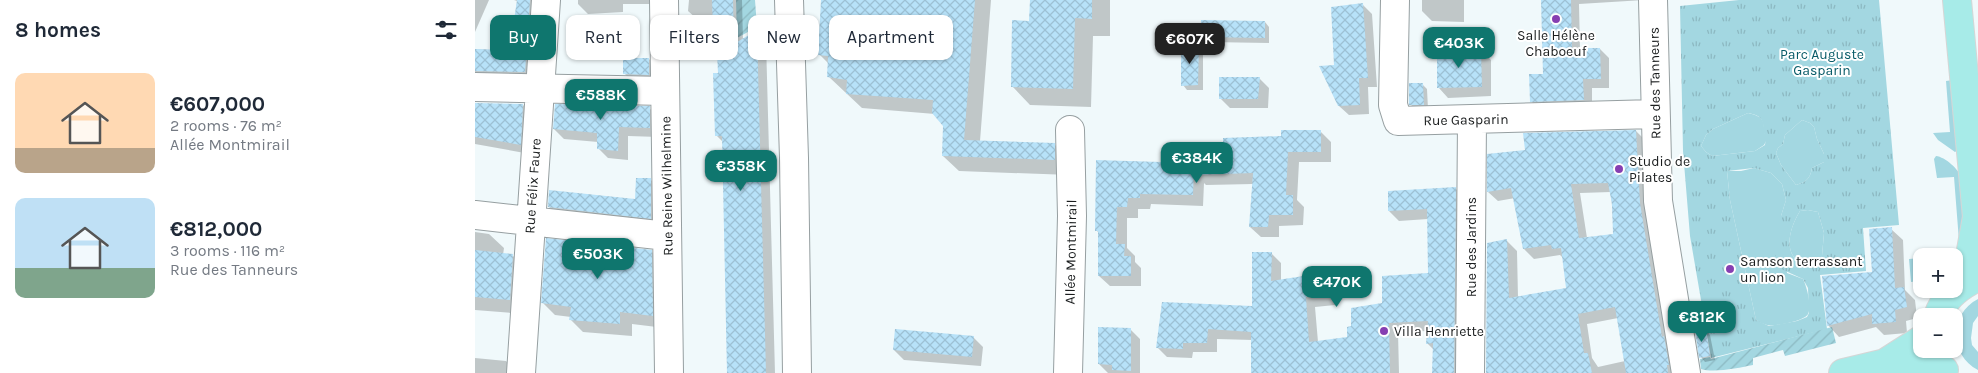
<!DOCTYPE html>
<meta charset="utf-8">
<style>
:root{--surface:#fff;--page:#f2f2f3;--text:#1f2937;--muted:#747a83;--accent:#0f766e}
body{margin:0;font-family:Karla,sans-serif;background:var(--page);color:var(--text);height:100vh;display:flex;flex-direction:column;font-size:19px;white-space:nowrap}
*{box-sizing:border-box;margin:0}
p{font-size:16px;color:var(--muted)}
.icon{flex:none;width:28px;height:28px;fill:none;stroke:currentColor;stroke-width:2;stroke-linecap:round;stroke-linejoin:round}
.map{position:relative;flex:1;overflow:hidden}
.drawer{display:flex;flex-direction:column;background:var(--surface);width:475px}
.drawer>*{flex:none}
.top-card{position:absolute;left:15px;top:15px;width:475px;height:45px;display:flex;gap:10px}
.fabs{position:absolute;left:1438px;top:248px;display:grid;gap:10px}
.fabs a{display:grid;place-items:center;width:50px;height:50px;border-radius:10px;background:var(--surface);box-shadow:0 1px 4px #0004;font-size:25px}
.price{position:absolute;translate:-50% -42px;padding:0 11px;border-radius:10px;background:var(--accent);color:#fff;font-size:16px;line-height:32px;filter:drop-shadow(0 1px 2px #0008)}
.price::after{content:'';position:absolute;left:50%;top:30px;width:15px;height:11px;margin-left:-8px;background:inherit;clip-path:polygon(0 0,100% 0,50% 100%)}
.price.selected{background:#222;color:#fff}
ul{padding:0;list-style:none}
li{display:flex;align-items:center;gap:15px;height:125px;padding:0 15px}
li span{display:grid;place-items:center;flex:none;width:140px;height:100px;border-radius:10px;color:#555}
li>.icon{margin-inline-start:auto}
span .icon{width:60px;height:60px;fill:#fffc;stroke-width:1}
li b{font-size:21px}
h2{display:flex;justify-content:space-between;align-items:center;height:60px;padding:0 15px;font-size:21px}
.pill{padding:0 18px;border-radius:10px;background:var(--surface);box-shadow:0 1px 4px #0004;font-size:18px;line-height:45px}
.pill.selected{background:var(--accent);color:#fff}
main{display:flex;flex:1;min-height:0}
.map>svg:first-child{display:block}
</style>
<main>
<section class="drawer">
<h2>8 homes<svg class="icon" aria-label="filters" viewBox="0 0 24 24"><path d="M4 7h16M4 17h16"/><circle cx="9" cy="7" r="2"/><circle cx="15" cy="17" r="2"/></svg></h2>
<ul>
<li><span style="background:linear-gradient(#ffd9b3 75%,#b9a48a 0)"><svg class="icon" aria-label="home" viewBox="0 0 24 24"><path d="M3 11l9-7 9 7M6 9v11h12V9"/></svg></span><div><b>€607,000</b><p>2 rooms · 76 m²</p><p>Allée Montmirail</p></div></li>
<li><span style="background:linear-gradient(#bfe0f5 70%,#7fa58c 0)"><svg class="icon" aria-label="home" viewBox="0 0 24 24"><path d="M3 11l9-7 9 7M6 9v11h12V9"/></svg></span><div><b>€812,000</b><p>3 rooms · 116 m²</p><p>Rue des Tanneurs</p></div></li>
</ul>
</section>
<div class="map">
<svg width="1503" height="373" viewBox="0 0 1503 373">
<defs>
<pattern id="park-tufts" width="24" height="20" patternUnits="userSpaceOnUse" patternTransform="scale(1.25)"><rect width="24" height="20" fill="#a3d7e1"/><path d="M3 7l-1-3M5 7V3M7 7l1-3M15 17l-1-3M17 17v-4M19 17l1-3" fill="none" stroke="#8cb8c1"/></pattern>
<pattern id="garden-furrows" width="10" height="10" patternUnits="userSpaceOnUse" patternTransform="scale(1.25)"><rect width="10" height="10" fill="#a3d7e1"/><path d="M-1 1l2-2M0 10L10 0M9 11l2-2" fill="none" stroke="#8cb8c1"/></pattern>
<pattern id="building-cross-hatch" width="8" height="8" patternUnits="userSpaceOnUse" patternTransform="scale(1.25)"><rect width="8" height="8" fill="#b7e2f9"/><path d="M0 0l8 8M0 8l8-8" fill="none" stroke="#9dc1d5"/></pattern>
</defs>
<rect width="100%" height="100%" fill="#f0f9fb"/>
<!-- grass -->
<path fill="#a3d7e1" d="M1478 80 1483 150 1480 152 1463 140 1458 133 1475 132 1471 81Z
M1273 113C1296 118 1285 126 1292 139L1289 145 1280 151 1237 156 1231 152 1226 146 1231 135 1238 129Z
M1327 120 1335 123 1339 127 1342 139 1349 154V162L1337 168C1335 179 1331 182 1321 185L1306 165 1301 153 1303 148 1308 144 1310 135Z
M1461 156C1470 157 1484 169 1487 179 1491 194 1489 222 1490 239L1484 241 1479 177 1462 178 1459 159Z
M1279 168 1296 173 1307 184 1311 200 1306 216 1312 273 1328 279C1332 287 1337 307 1333 314 1330 321 1298 327 1292 325 1288 324 1284 322 1281 320L1255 200 1252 171H1266Z
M1333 210 1343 212 1349 233 1346 267C1308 268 1309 237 1325 211Z
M1446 258V289H1454L1450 295 1444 292 1443 281 1436 282 1434 259Z
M1503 299V316L1498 323 1496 338 1497 345 1503 352V370C1474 355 1474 314 1503 299Z"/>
<!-- park -->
<path fill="url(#park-tufts)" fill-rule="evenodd" d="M1264 0H1404L1424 225 1388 228 1391 271 1345 275 1352 329 1236 358 1215 236 1208 151 1205 6ZM1273 113C1288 116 1288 120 1289 133 1290 138 1291 139 1290 145L1280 151 1237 156 1231 152 1226 146 1231 135 1238 129ZM1327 120 1335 123 1339 127 1342 139 1349 154V162L1337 168C1335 179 1331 182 1321 185L1306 165 1301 153 1303 148 1308 144 1310 135ZM1279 168 1296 173 1307 184 1311 200 1306 216 1299 252 1304 268 1328 279 1333 288 1334 313 1332 317 1322 321 1294 326 1281 320 1255 200 1252 171ZM1333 210 1343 212 1349 233 1346 267C1308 268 1309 237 1325 211Z"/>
<!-- garden -->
<path fill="url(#garden-furrows)" d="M261 0H280L282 27 262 38Z
M1357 327 1361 343 1310 356 1308 350 1278 358V365C1264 368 1239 373 1226 369L1225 359 1235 357 1236 359Z"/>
<!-- shadow -->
<path fill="#0003" fill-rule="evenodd" d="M0 0H14L0 32Z
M39 0H68L59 81 0 75V49L31 51 39 27 42 1Z
M103 0H187L184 4H148V12L113 14 103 4Z
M214 0H267L268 40 282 32 291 41 300 373H253L248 142 241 135 244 74 243 34 239 31V20H223L213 11Z
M356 0H516L505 141 579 144 595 160V175L484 171 468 156 470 125 460 114 387 108 354 77V64L344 54Z
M556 0H635V36H618L616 107 555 105 537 86 555 22Z
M947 0H989V22L957 21 947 11Z
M1067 0H1169L1104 4 1105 50 1125 49 1134 58V88H1117V109L1065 110 1056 101 1069 75Z
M888 5 897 14 902 87H893L894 114 874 115 864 106 860 67Z
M790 22 794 27V43L733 42 728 37Z
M723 45 728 50V90H712L708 85Z
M1006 50 1016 60V96L973 98 964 88Z
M174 59 183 69 184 84H159L150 74Z
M784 78 794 88 793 108H755L745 98Z
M947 84 952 89 953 109H941L936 105Z
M0 104 48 105 58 115 55 154 0 144Z
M174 108 184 117V137L153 136V160L133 158 123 148V142L89 139 79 129Z
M845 131 856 142V162H824L822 200 829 207 828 225 804 226V237H786L775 227 778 184 731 185 729 183 728 206 676 204 675 209H663V218H652V248L660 256V262L666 268V286H635L624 276 625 234 621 230 623 162 720 164 750 148Z
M1161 131 1171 141 1202 373H1012L1032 241 1042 251 1043 298 1093 289 1089 259 1085 255 1059 259 1049 249 1040 198 1023 201 1013 192 1052 151ZM1136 192 1139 235 1112 238 1105 193ZM1143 318 1150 361 1123 367 1117 358 1112 324Z
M175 179 185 189V228L84 216 74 207 161 201Z
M980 188 990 198 989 373H958L959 350 952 343 953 331 923 332 924 373H777L778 340 742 339V352H718L717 358 692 357 682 347 778 307 796 253 806 263V281L848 275 858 285 860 305 840 307 843 342 874 338 878 327 908 304 955 274 953 219 924 221 914 211Z
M1416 229 1428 240 1430 290 1440 300 1442 318 1431 321 1432 333 1409 335 1401 327 1364 337 1353 325 1398 273Z
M0 232 14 234 29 248 28 255 38 256 53 270 50 314 0 310Z
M176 251 189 264 190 328 157 324V336L108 332 95 319 96 317 80 315 68 303Z
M655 329 665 339V373H633L624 364Z
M1230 330 1235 335 1240 360 1230 362 1226 357Z
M498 337 508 347 506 366 429 360 419 350Z
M0 358 31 361 40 370V373H0Z"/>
<!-- building -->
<path fill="url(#building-cross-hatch)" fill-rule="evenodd" d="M42 0H55L50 72 0 71V49L30 50 38 27Z
M237 0H258L259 44 282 30 291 373H252L247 136H240L238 73H243L241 31 238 32Z
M346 0H500L489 140 580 143V160L467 156 468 126 457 113 458 100 371 94 372 80 352 77 353 56 343 55Z
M555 0H617V19L600 18 598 89 536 87 537 20 554 21Z
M1066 0H1096L1097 48H1125L1126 79H1108L1109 100 1055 102 1054 74H1068Z
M888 3 893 78H884L885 105 863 106 844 66 859 65 856 7Z
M726 20 790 21V38L726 37Z
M706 44H724L723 85 706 86Z
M1006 49 1007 87 962 88V50Z
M148 58H174V75L148 74Z
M744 77H785L783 99H744Z
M934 83H948L949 105H934Z
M0 103 48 104 46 145 0 137Z
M80 104 175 106V128L144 127 143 151 122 149V133L78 129Z
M806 130H846V152H813L811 195H818V215H794L793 227H774L778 173 719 175V165L718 195 665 194V198H653L652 207H642L641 244H650L649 256H656V276H623V231H620L621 160 719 163V146H748V138L806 136Z
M1161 130 1165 203 1187 337 1189 336 1194 365H1192L1193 373H1151L1140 307 1103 314 1109 353H1113L1117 373H1011L1012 243 1032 239 1034 298 1091 288 1086 248 1077 249 1076 245 1048 249 1036 188 1012 192V154L1050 150 1048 133ZM1133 183 1137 204 1138 234 1104 238 1096 184Z
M161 178H176V219L73 207 74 190 160 199Z
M981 187 979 373H957L958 343 951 344 953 321 914 323 915 373H776V332L733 329 732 343H708V349L681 348 687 302 777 306V252H797L796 281 848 273 851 295 831 297 834 342 872 337V327L876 326V308L907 303V276L953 273 952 209 913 211V191Z
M1417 227 1420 288 1429 287 1432 307 1420 310 1421 322 1397 324V314L1352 326 1347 276 1397 272 1394 229Z
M71 238 177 250 178 316 145 312V324L94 320 96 307 66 303Z
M0 250 38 254 35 300 0 297Z
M623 327 656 328V371L637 370V365L623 364Z
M1231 328 1235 356 1224 358 1220 330Z
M420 329 499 336 497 357 418 350Z"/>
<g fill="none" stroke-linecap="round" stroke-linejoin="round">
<defs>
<path id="minor" d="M189 0 194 373
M314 0 319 158 322 373
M920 0 918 105 923 121 1180 114
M1178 0 1183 201 1211 373
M0 87 190 91
M0 215 192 236
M46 373 71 0
M593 373 597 216 595 130
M995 373 997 120"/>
<path id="major" d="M1482 0 1502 217 1490 283
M1463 316C1469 297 1486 285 1503 277
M1410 363 1446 340
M1368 373 1410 363 1441 365 1469 370"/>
</defs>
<!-- minor casing -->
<use href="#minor" stroke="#969fa1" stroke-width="30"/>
<!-- major casing -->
<use href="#major" stroke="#d6d6d6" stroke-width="30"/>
<!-- minor -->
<use href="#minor" stroke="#fff" stroke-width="28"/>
<!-- major -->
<use href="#major" stroke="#a7ebe8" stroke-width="28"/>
</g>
<!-- markers -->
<g fill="#863fb2" stroke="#fff" stroke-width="2">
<circle cx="1081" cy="19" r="5"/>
<circle cx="1144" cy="169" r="5"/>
<circle cx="1255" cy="269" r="5"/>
<circle cx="909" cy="331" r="5"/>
</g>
<g text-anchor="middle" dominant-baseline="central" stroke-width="4" stroke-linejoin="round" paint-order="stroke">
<!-- poi labels -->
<g font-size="14" fill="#1a1d1e" stroke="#fff" text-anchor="start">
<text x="1081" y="35" text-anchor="middle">Salle Hélène<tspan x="1081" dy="16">Chaboeuf</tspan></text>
<text x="1154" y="161">Studio de<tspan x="1154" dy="16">Pilates</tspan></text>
<text x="1265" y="261">Samson terrassant<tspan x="1265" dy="16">un lion</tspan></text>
<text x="919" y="331">Villa Henriette</text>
</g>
<!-- park labels -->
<g font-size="14" fill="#085b68" stroke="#fff">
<text x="1347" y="54">Parc Auguste<tspan x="1347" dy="16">Gasparin</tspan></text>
</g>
<!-- street labels -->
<g font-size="14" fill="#1a1d1e" stroke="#fff">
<text transform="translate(1180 83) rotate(-91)">Rue des Tanneurs</text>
<text transform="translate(991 120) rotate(-1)">Rue Gasparin</text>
<text transform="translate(58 186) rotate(-86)">Rue Félix Faure</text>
<text transform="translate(192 186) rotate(-91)">Rue Reine Wilhelmine</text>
<text transform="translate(996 247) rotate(-90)">Rue des Jardins</text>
<text transform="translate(596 252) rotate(-89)">Allée Montmirail</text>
</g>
</g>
</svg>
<div class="fabs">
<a>+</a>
<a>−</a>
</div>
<b class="price selected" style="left:715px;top:65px">€607K</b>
<b class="price" style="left:984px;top:69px">€403K</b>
<b class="price" style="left:126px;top:121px">€588K</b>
<b class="price" style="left:722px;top:184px">€384K</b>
<b class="price" style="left:266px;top:192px">€358K</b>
<b class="price" style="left:123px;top:280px">€503K</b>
<b class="price" style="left:862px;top:308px">€470K</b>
<b class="price" style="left:1227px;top:343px">€812K</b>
<div class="top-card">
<a class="pill selected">Buy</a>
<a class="pill">Rent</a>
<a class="pill">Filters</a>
<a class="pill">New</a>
<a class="pill">Apartment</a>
</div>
</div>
</main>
